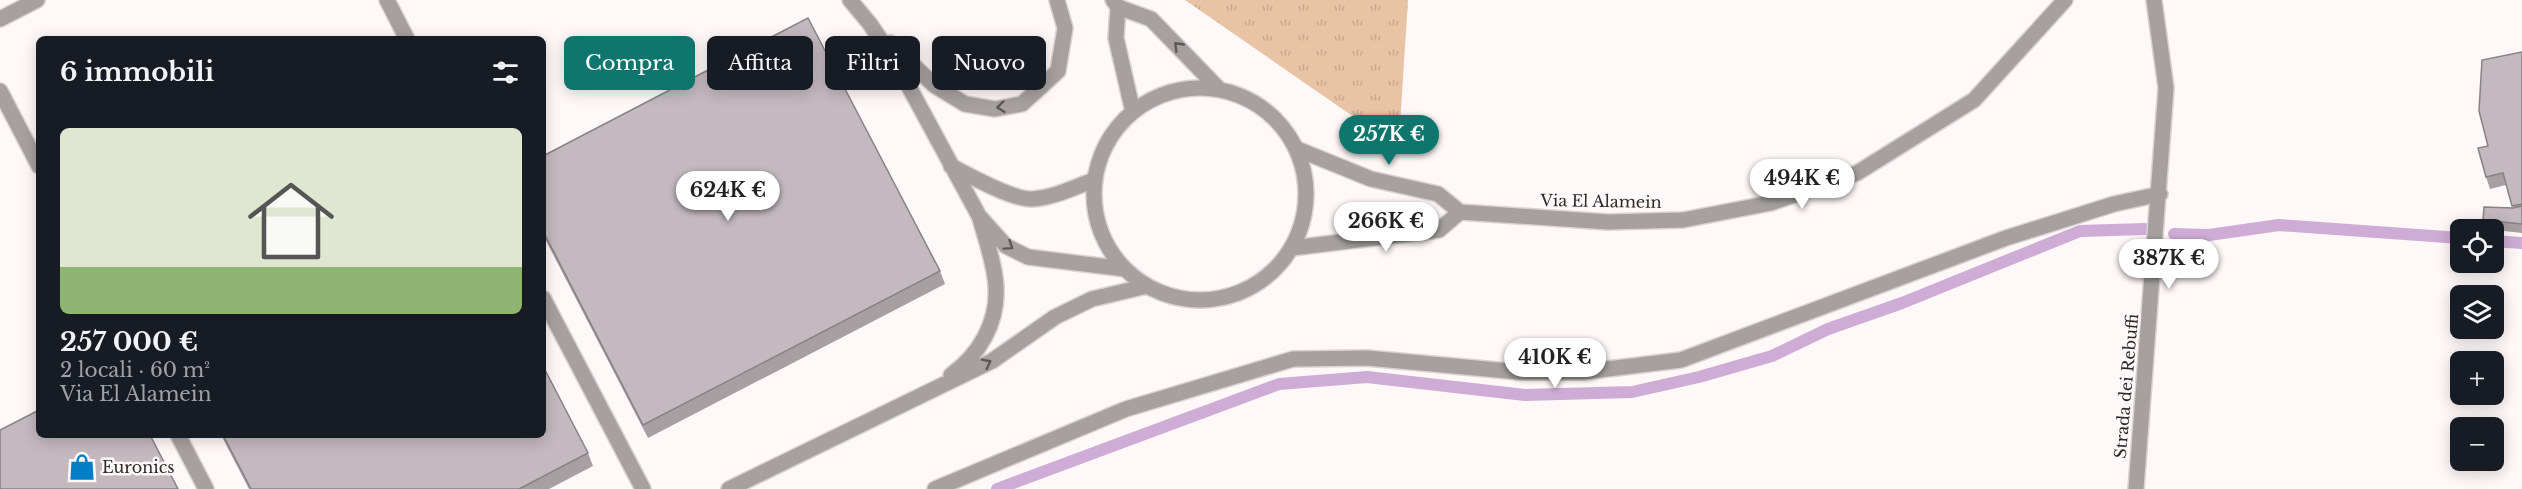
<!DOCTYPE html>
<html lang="it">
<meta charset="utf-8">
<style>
:root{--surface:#171b24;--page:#20242c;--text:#f1f3f6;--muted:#9ea1a6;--accent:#0f766e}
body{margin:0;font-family:"Libre Baskerville",serif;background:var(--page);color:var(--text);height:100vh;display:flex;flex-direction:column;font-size:22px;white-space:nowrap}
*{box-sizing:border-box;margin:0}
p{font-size:20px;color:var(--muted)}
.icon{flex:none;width:33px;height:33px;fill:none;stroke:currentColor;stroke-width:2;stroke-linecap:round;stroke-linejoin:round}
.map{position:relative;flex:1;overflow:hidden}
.side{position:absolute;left:36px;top:36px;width:510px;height:402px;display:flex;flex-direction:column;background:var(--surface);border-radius:9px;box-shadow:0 3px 15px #0003}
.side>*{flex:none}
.hud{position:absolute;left:564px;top:36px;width:570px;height:54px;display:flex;gap:12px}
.buttons{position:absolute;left:2450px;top:219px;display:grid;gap:12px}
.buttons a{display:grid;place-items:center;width:54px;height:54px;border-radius:9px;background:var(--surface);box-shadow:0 3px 15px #0003;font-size:30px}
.price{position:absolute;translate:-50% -51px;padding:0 14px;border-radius:21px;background:#fff;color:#222;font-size:20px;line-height:39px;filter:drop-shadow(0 2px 3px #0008)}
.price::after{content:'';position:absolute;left:50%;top:36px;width:18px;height:14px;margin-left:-9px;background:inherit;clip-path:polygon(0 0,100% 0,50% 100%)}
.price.current{background:var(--accent);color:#fff}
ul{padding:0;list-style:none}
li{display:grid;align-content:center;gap:12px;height:318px;padding:0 24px}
li span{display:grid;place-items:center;height:186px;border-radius:9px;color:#555}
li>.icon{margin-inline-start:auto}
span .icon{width:108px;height:108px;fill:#fffc;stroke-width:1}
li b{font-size:26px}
h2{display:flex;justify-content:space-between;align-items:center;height:72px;padding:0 24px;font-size:26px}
.tag{padding:0 21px;border-radius:9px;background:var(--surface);box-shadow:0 3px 15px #0003;font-size:21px;line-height:54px}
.tag.current{background:var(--accent);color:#fff}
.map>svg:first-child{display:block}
</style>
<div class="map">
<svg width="2522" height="489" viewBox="0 0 2522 489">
<defs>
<pattern id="grass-tufts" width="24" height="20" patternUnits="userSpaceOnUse" patternTransform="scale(1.5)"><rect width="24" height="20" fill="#e9c4a4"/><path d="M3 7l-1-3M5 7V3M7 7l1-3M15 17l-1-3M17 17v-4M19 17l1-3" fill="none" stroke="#c8a88d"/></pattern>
</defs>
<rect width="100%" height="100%" fill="#fff8f9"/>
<!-- grass -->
<path fill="url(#grass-tufts)" d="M1185 0H1408L1399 142 1389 138 1351 115Z"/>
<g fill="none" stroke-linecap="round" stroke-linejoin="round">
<!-- stream -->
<path stroke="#ceacd5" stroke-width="12" d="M2174 234 2209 235 2279 225 2460 238
M2493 241 2522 243
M997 489 1279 384 1367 377 1525 395 1632 392 1699 377 1772 356 1828 329 1902 303 2080 231 2145 229"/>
<defs>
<path id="minor" d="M387 0 407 39
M850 0 870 24 895 61 979 216 1006 246 1028 257 1125 269
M1113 0 1118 7 1151 19 1218 88
M1118 7 1116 38 1133 112
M0 19 37 0
M890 43 934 85 965 104 995 109 1022 104 1058 71 1065 28 1057 0
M1094 194a106 106 0 1 1 212 0a106 106 0 1 1-212 0Z
M0 91 39 166
M1297 149 1371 179 1438 194 1460 212 1608 222 1683 220 1771 203 1857 173 1974 100 2065 0
M951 166C968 175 1013 200 1032 199 1053 198 1075 187 1094 180
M1292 248 1439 230 1460 212
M543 298 643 489
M951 375C979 355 998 323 996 287 995 265 986 240 980 219
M178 435 206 489
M729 489 992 361 1055 317 1092 299 1147 286
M935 489 1126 409 1293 359 1367 358 1519 372H1583L1681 360 2006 238 2114 204 2160 194
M2136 489 2166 88 2154 0"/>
</defs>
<!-- minor casing -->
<use href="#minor" stroke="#d9d3d3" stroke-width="18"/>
<!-- minor -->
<use href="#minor" stroke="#a6a1a0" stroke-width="15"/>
</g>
<!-- wall -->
<path fill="#a89fa3" d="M2522 52V233L2486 229 2483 220 2513 208 2506 185 2490 189 2486 177 2488 146 2517 53Z
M543 156 940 271 945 284 648 438 543 235Z
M221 435H543L588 453 593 466 549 489H249Z"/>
<!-- building -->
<path fill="#c3b9be" stroke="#888285" stroke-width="1.5" d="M808 18 940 271 643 425 543 231V156Z
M2522 52V204L2512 206 2503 173 2486 177 2478 148 2488 146 2479 111 2482 60Z
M2522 206V224L2483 220 2484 207 2513 208Z
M543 366 588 453 519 489H251L223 435H543Z
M39 410V435H150L178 489H0V430Z"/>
<!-- one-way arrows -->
<defs><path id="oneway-chevron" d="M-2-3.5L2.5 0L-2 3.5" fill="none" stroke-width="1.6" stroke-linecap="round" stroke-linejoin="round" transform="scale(1.5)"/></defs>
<g stroke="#5d5858">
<use href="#oneway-chevron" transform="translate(1178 46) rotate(-134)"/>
<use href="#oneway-chevron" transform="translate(1001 107) rotate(174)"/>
<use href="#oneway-chevron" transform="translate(1009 246) rotate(34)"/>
<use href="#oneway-chevron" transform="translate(987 363) rotate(-27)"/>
</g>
<!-- icons -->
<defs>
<symbol id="shop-bare" viewBox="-9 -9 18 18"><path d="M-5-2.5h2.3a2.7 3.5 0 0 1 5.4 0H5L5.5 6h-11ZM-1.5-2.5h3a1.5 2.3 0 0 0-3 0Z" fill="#027dc6" stroke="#fff8f9" stroke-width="2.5" paint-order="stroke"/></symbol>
</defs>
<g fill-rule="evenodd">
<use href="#shop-bare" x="63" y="448" width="38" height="38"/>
</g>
<g text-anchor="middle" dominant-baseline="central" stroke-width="5" stroke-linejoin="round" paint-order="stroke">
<!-- street labels -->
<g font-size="16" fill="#2c2828" stroke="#fff8f9">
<text transform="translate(1601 201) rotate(1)">Via El Alamein</text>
<text transform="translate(2126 386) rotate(-85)">Strada dei Rebuffi</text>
</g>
<!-- poi labels -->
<g font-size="16" fill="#2c2828" stroke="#fff8f9" text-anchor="start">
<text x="102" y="467">Euronics</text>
</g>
</g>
</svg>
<div class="buttons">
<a><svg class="icon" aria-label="locate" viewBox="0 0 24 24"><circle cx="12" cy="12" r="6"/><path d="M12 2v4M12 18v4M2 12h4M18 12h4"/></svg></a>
<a><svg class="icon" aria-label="layers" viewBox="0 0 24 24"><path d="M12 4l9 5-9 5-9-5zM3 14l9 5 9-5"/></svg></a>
<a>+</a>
<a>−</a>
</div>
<b class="price current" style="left:1389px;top:166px">257K €</b>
<b class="price" style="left:1802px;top:210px">494K €</b>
<b class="price" style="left:728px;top:222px">624K €</b>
<b class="price" style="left:1386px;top:253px">266K €</b>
<b class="price" style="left:2169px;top:290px">387K €</b>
<b class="price" style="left:1555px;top:389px">410K €</b>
<div class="hud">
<a class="tag current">Compra</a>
<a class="tag">Affitta</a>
<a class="tag">Filtri</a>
<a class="tag">Nuovo</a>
</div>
<section class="side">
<h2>6 immobili<svg class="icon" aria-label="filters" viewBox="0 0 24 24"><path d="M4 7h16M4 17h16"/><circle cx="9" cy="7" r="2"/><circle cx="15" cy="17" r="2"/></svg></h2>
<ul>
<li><span style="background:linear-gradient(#dfe7d0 75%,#8fb573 0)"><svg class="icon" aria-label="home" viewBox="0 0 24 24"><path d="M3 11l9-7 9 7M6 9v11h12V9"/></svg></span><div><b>257 000 €</b><p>2 locali · 60 m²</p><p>Via El Alamein</p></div></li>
</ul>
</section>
</div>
